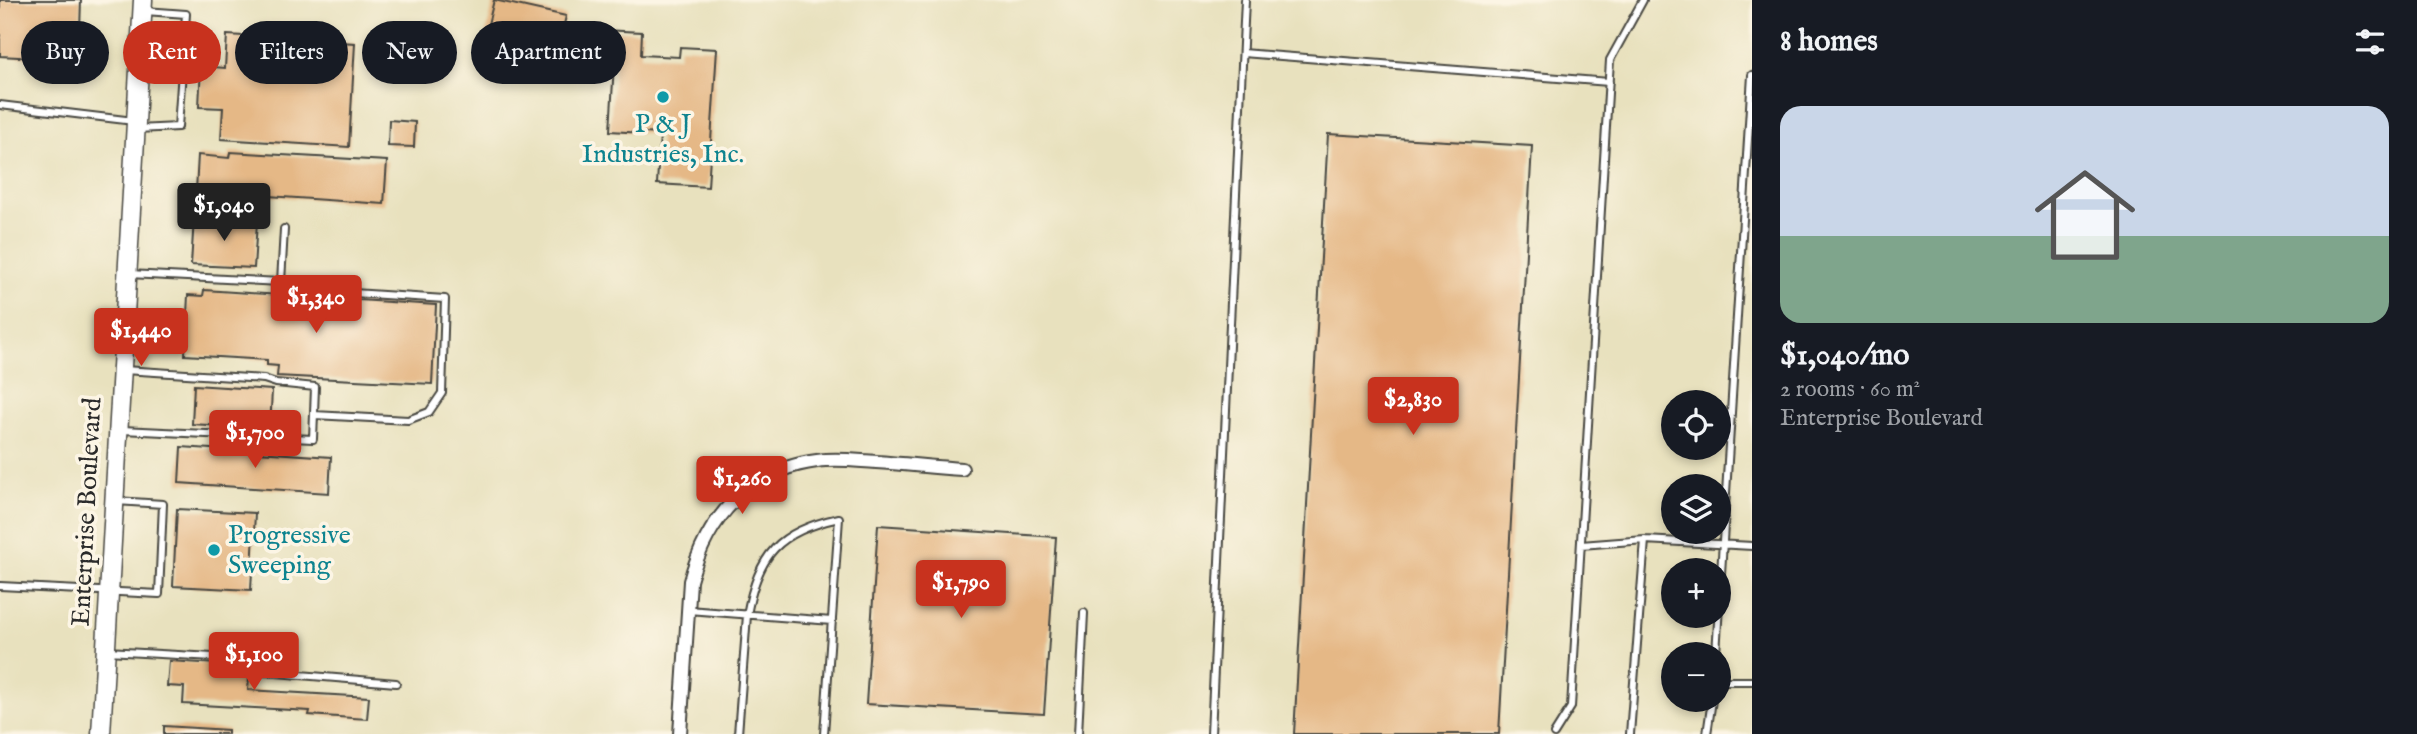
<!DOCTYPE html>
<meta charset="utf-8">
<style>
:root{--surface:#171b24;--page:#20242c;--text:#f1f3f6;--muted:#9ea1a6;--line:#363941;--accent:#c8321e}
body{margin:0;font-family:"IM FELL English",serif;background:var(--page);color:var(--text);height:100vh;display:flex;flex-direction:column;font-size:26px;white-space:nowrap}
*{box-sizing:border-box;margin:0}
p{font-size:23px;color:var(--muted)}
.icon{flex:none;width:38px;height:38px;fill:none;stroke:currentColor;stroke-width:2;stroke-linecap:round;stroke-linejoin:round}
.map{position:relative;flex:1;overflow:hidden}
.side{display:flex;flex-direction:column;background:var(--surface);width:665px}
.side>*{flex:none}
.top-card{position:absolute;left:21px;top:21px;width:665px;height:63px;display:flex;gap:14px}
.tools{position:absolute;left:1661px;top:390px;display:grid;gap:14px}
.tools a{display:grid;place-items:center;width:70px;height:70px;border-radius:50%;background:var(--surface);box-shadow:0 4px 10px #0003;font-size:35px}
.price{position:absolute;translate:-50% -60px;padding:0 16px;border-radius:7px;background:var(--accent);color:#fff;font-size:23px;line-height:46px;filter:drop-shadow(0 2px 4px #0008)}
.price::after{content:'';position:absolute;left:50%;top:42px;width:21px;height:16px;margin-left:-10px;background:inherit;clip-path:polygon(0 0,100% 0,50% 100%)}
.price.selected{background:#222;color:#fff}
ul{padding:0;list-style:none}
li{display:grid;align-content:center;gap:14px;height:371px;padding:0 28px}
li+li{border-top:2px solid var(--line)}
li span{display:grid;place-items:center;height:217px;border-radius:21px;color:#555}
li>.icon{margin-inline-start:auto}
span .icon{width:126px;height:126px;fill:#fffc;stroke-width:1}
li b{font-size:30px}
h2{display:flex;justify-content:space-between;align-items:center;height:84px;padding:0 28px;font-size:30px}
.chip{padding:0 24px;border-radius:32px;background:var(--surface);box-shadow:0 4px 10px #0003;font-size:24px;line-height:63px}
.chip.selected{background:var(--accent);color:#fff}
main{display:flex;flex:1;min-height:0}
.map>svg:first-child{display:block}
</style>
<main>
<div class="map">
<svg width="1752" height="734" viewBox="0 0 1752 734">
<rect width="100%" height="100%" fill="#fcf5e5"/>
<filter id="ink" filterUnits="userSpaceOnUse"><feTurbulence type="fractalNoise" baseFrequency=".0143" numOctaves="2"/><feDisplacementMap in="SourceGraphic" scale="14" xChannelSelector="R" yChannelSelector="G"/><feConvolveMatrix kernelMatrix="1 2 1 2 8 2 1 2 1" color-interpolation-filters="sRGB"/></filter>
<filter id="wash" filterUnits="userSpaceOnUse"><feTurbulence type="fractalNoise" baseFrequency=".00686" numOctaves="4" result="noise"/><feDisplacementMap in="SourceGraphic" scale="28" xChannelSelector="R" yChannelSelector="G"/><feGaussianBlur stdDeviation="1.57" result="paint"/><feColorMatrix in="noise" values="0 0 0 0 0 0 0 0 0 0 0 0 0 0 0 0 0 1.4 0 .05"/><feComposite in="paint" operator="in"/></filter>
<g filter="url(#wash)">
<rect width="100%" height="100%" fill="#e8e1be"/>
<g id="blocks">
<!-- building -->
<path fill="#e5b886" d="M0 0H81L80 30 57 28 55 59 0 56Z
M494 0 566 16 554 66 482 49Z
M603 30 642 32 641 55 679 57 680 47 717 49 708 187 657 184 660 134 610 131 614 64 601 63Z
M227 35 355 43 349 147 221 139 223 108 199 107 201 66 225 68Z
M389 120 415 122 414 147 388 146Z
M1328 134 1532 146 1499 734H1294Z
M230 152 387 161 384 204 196 191 198 155 229 158Z
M194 218 257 222 254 268 191 265Z
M204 290 436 305 432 384 277 376 278 366 267 365V360L185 355 188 295 203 296Z
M194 385 272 390 270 429 192 424Z
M181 447 331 457 329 493 179 483Z
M177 509 255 513 251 590 173 586Z
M878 525 1056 537 1044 714 866 704Z
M169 661 250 666 248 690 369 697 367 719 309 715 310 711 183 704 184 687 167 686Z
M164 726 228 730V734H164Z"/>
</g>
</g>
<g filter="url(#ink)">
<use href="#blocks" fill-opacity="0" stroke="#474641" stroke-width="2"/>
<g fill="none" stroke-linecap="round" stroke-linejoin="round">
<defs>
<path id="lane" d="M1243 53 1609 82
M0 105 134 121
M137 129 178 127 186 14 145 11
M284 229 281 282 292 289 445 299 442 393 429 412 408 420 314 415
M129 274 281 282
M122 430 313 439 315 387 276 383 264 379 124 370
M1581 545 1645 540 1752 546
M0 586 159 594 163 504 116 501
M688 610 832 621
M107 651 249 659 264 672 396 683
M1716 654 1752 75
M1718 681H1752
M738 734 747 615C758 554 779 531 839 518L824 734
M1078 734 1084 613
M1211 734 1245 0
M1554 734 1571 707 1610 60 1643 0
M1630 734 1645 540
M1707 734 1712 700"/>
<path id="street" d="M680 734 690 581C707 517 749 470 817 461 837 458 857 461 876 462 905 464 933 467 962 469"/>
<path id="secondary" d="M101 734 143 0"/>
</defs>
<!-- lane casing -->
<use href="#lane" stroke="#474641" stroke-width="10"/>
<!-- street casing -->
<use href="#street" stroke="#474641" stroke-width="16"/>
<!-- secondary casing -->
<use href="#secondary" stroke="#474641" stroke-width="21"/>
<!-- lane -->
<use href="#lane" stroke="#fff" stroke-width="6"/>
<!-- street -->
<use href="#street" stroke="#fff" stroke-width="12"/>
<!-- secondary -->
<use href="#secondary" stroke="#fff" stroke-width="18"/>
</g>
</g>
<!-- markers -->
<g fill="#0f9aa8" stroke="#fcf5e5" stroke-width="2.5">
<circle cx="663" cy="97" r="7"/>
<circle cx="214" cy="550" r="7"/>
</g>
<g text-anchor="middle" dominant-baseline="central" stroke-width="7" stroke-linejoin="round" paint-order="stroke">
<!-- culture labels -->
<g font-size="26" fill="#0d838f" stroke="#fcf5e5">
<text x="663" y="124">P &amp; J<tspan x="663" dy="30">Industries, Inc.</tspan></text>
<text x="228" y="535" text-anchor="start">Progressive<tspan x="228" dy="30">Sweeping</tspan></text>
</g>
<!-- street labels -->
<g font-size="26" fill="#2b2b2b" stroke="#fcf5e5">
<text transform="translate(87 512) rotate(-87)">Enterprise Boulevard</text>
</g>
</g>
</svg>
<div class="tools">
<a><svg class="icon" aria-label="locate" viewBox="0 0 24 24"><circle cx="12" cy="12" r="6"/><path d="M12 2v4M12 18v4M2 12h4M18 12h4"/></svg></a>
<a><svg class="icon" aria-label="layers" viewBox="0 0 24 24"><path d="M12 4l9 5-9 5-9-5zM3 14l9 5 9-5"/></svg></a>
<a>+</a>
<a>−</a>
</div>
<b class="price selected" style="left:224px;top:243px">$1,040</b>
<b class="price" style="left:316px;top:335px">$1,340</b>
<b class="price" style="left:141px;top:368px">$1,440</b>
<b class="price" style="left:1413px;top:437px">$2,830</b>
<b class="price" style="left:255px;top:470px">$1,700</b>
<b class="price" style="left:742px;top:516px">$1,260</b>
<b class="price" style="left:961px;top:620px">$1,790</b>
<b class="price" style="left:254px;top:692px">$1,100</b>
<div class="top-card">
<a class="chip">Buy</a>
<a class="chip selected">Rent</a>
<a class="chip">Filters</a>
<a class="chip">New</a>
<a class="chip">Apartment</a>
</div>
</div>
<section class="side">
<h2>8 homes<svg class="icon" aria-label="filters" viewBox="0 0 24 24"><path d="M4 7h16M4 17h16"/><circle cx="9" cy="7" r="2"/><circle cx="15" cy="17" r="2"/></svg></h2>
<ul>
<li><span style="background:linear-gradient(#c9d6e8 60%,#7fa58c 0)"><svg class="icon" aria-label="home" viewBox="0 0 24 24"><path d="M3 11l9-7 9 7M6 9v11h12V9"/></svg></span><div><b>$1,040/mo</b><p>2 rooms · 60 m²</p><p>Enterprise Boulevard</p></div></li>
</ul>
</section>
</main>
